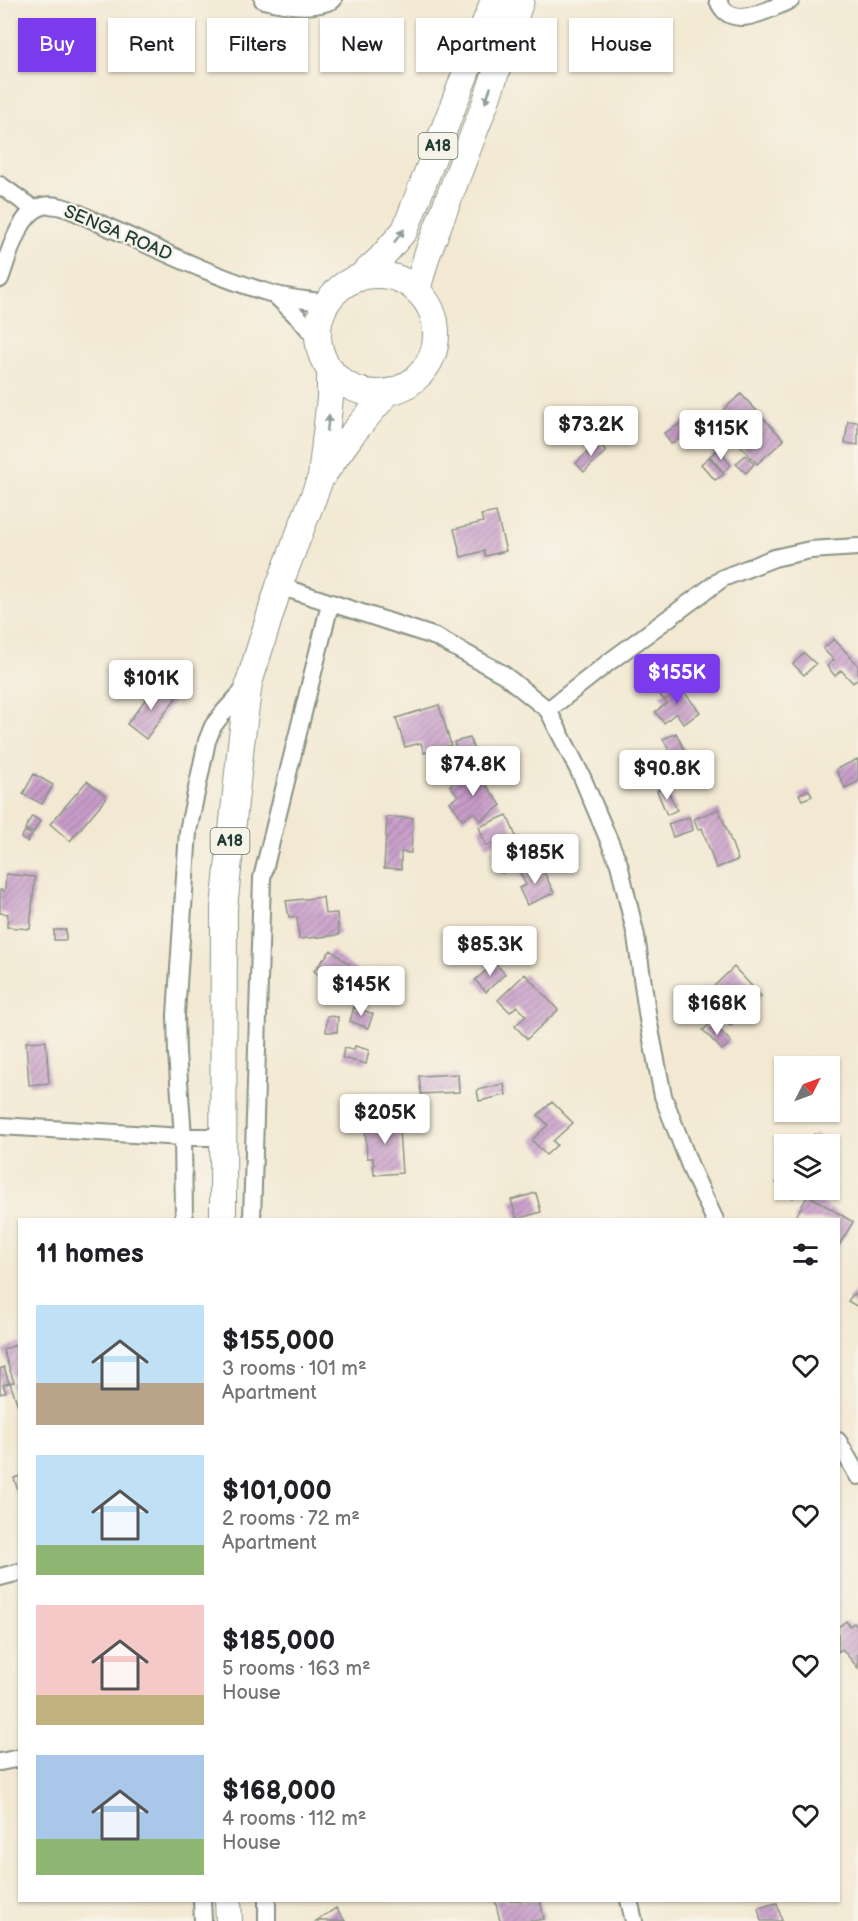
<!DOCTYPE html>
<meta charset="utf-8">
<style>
:root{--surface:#fff;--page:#f2f2f2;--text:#202124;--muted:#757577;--accent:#7c3aed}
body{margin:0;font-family:"Balsamiq Sans",sans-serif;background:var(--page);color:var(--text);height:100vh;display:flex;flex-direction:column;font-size:22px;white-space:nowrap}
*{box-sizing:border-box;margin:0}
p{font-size:20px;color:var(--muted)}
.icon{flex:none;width:33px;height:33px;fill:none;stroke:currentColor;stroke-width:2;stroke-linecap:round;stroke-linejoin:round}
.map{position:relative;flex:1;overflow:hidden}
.drawer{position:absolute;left:18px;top:1218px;width:822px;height:684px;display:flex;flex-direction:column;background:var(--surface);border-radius:0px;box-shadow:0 2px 4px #0004}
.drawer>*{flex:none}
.banner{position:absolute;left:18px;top:18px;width:822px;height:54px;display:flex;gap:12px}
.needle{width:39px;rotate:48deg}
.controls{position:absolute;left:774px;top:1056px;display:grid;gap:12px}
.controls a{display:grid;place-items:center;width:66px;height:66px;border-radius:0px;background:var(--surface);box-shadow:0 2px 4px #0004;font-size:30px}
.price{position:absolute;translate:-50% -51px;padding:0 14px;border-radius:6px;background:#fff;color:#222;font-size:20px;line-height:39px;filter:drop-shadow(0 2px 3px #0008)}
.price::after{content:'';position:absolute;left:50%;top:36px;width:18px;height:14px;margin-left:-9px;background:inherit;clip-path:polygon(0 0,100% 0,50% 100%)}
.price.active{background:var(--accent);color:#fff}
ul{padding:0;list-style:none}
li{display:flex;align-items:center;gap:18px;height:150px;padding:0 18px}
li span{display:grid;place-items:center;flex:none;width:168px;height:120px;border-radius:0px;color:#555}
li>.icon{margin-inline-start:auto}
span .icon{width:72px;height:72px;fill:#fffc;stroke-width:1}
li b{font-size:26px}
h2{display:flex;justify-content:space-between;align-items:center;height:72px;padding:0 18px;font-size:26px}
.tag{padding:0 21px;border-radius:0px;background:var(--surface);box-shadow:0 2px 4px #0004;font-size:21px;line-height:54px}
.tag.active{background:var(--accent);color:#fff}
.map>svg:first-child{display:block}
</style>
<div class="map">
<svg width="858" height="1921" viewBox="0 0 858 1921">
<defs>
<pattern id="building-hatch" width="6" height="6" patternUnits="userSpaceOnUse" patternTransform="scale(1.5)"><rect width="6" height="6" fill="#c89dc9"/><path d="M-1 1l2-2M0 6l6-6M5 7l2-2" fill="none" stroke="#a281a4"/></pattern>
</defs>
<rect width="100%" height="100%" fill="#f7f3e8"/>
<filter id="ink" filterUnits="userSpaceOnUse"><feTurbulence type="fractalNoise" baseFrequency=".0167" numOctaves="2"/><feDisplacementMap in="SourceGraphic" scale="12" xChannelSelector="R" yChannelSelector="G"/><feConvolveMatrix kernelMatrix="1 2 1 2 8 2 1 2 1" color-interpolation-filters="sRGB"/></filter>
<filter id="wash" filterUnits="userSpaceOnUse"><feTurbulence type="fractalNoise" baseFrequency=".008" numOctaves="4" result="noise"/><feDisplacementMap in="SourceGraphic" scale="24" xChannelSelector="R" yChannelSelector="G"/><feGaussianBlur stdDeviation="1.35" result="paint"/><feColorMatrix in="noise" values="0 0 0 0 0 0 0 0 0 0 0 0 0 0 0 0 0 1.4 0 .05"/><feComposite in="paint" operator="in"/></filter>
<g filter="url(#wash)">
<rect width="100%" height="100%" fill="#f3e9d3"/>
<g id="blocks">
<!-- building -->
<path fill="url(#building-hatch)" d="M741 394 784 440 757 464 740 445 744 441 730 424 734 420 724 409Z
M694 416 700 427 671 444 664 433Z
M848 421 858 422V445L845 443Z
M598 442 606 451 584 472 576 463Z
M718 450 731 465 723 472 710 456Z
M745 455 754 464 746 473 736 464Z
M709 457 724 474 715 480 701 464Z
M496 512 506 551 485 556 484 551 461 557 454 529 483 522 481 515Z
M834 639 858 665V678L853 683 841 670 835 676 827 666 834 660 823 649Z
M804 653 816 664 804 675 793 664Z
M676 682 700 712 684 724 676 713 664 723 655 712 667 703 660 695Z
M157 684 176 698 146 739 127 724Z
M439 705 451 745 424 753 421 743 405 747 396 718Z
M676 733 684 749 672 756 663 739Z
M470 738 475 754 458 758 454 742Z
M858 759V782L845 788 836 769Z
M473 768 501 805 481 821 474 812 463 820 450 802 458 796 450 785Z
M34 774 53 785 42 804 23 794Z
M87 781 107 797 70 841 50 824Z
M666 787 677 810 667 815 657 791Z
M809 790 812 796 802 800 799 794Z
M719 809 738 860 716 868 702 828 698 830 694 819Z
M507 815 517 839 511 841 520 865 502 873 492 851 498 849 495 842 486 846 479 827Z
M32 816 40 821 33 833 25 829Z
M387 817 413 818 411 853 401 852V869L384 868Z
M689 817 693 830 673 837 668 824Z
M25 831 32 835 27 842 21 838Z
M540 864 554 893 527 905 519 888 526 885 520 873Z
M6 874 35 877 30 929 7 927 8 914 0 913V890L5 891Z
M323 897 325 914 337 913 339 935 299 939 297 917H289L286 901Z
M54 930H66V940H54Z
M331 950 366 978 349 1000 314 971Z
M495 963 505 974 486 992 475 980Z
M734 967 761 996 730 1026 719 1014 713 1020 693 999 706 986 710 990Z
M525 974 558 1010 527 1039 515 1026 526 1016 517 1006 510 1012 498 1000Z
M354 1007 373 1014 368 1028 350 1021Z
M327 1016 338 1017 337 1032H326Z
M712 1022 731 1042 722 1050 703 1030Z
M46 1041 49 1083 29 1085 26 1042Z
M355 1046 369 1050 366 1064 342 1058 344 1048 354 1050Z
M458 1074 459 1092 421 1094 419 1076Z
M504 1084 506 1095 479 1101 477 1090Z
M552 1102 573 1123 553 1141 557 1145 546 1155 532 1140 548 1125 538 1115Z
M398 1115 402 1173 374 1175 373 1158H367L365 1126 376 1125V1116Z
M815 1134 833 1145 830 1151V1144H808Z
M784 1173V1190H801L793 1198 776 1183Z
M536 1193 541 1212 517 1219 511 1200Z
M808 1195 853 1222 838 1247V1220H794Z
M854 1293 858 1296V1307L848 1301Z
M20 1343V1408H19L10 1383 14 1382 3 1350Z
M4 1367 9 1383 3 1385 6 1392 0 1394V1369Z
M20 1476V1494H19L14 1478Z
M846 1621 850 1626 854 1623 858 1627V1668L842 1649 838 1652V1627Z
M495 1900H540L544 1919 533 1921H500Z
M777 1903 782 1921H761L758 1908Z
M336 1908 345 1921H316Z"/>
</g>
</g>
<g filter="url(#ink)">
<use href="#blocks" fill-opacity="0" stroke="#899384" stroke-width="1.5"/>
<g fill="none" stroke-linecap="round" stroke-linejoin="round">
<defs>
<path id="minor" d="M263 0C286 5 311 10 333 0
M718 0C730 33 769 9 791 0
M0 185 35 210
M0 279C8 258 18 213 43 206 61 202 83 216 99 223 156 248 213 277 273 294 290 299 309 300 327 303
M275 295 301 320 318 340
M279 586 436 637 503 674 548 710 582 777 619 864 636 936 648 1019 663 1096 692 1171 715 1220
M548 710 609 662 723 578 774 558 810 550 858 547
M0 1126 183 1137H223
M184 1220 183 1137 177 1053 176 1015 188 831 207 741 213 726 223 713 249 684
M252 1220 262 878 330 604
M838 1441 858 1476
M0 1577 20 1572
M0 1762 20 1758
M202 1900 203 1921
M267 1900V1921
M629 1900 634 1921"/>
<path id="highway" d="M318 334a59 59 0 1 1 118 0a59 59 0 1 1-118 0Z
M359 278 380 259 405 230 494 0
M417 290 427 255 485 104 521 0
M323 475 353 433 387 393
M223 1220 224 908 241 744 249 683 279 586 321 477 330 398V369
M228 1900 229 1921"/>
</defs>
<!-- minor casing -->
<use href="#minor" stroke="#899384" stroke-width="20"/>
<!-- highway casing -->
<use href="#highway" stroke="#899384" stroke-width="28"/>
<!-- minor -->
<use href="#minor" stroke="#fff" stroke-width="16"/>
<!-- highway -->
<use href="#highway" stroke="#fff" stroke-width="26"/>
</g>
<!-- one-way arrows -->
<defs><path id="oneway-solid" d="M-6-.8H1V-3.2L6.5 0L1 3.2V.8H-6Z" transform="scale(1.5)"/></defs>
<g fill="#8f9e9a">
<use href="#oneway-solid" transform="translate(488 95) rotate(109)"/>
<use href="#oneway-solid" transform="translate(399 236) rotate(-53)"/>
<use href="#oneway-solid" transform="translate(328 423) rotate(-84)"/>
</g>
</g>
<g text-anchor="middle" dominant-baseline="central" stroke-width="4.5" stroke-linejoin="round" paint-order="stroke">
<!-- shield labels -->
<g fill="#f7f3e8" stroke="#60746a" stroke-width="1.5">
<rect x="418.5" y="133" width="39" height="26" rx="4.5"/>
<rect x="210.5" y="828" width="39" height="26" rx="4.5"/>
</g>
<g font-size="16" font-weight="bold" fill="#1f3d34">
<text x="438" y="146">A18</text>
<text x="230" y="841">A18</text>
</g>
<!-- street labels -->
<g font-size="18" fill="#1f3d34" stroke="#f7f3e8">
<text transform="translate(118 233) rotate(23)">SENGA ROAD</text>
</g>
</g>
</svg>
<div class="controls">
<a><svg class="needle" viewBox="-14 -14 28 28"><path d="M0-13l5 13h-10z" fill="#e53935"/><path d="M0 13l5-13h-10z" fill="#757577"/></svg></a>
<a><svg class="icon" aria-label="layers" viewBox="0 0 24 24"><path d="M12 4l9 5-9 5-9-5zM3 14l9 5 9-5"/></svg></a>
</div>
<b class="price" style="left:591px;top:457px">$73.2K</b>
<b class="price" style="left:721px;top:461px">$115K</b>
<b class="price active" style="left:677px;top:705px">$155K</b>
<b class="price" style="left:151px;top:711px">$101K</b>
<b class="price" style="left:473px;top:797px">$74.8K</b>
<b class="price" style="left:667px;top:801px">$90.8K</b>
<b class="price" style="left:535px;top:885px">$185K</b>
<b class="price" style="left:490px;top:977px">$85.3K</b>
<b class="price" style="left:361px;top:1017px">$145K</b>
<b class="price" style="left:717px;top:1036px">$168K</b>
<b class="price" style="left:385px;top:1145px">$205K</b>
<div class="banner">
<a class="tag active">Buy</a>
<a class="tag">Rent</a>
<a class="tag">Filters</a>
<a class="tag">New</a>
<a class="tag">Apartment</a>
<a class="tag">House</a>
</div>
<section class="drawer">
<h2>11 homes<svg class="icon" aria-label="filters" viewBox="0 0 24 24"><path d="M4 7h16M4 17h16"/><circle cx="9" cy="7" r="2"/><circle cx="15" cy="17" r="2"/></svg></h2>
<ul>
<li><span style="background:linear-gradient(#bfe0f5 65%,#b9a48a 0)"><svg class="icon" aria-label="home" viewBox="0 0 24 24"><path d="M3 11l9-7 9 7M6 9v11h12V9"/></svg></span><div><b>$155,000</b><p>3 rooms · 101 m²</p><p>Apartment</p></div><svg class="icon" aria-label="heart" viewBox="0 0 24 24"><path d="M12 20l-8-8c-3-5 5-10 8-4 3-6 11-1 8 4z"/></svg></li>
<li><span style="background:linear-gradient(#bfe0f5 75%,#8fb573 0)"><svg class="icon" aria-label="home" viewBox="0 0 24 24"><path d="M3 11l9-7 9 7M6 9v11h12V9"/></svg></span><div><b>$101,000</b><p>2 rooms · 72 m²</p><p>Apartment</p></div><svg class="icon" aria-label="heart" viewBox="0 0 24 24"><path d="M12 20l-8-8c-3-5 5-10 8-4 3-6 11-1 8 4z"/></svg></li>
<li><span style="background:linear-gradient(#f6c9c9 75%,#c2b280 0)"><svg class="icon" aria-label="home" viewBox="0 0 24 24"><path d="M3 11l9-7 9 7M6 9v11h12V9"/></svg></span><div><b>$185,000</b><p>5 rooms · 163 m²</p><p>House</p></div><svg class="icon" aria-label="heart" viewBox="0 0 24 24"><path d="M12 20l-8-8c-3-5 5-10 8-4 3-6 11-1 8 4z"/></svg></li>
<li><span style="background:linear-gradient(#a9c7e8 70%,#8fb573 0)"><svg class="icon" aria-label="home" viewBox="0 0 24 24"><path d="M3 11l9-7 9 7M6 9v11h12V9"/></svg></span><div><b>$168,000</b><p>4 rooms · 112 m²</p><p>House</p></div><svg class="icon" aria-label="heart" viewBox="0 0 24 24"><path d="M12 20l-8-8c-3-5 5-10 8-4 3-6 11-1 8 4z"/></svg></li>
</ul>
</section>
</div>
